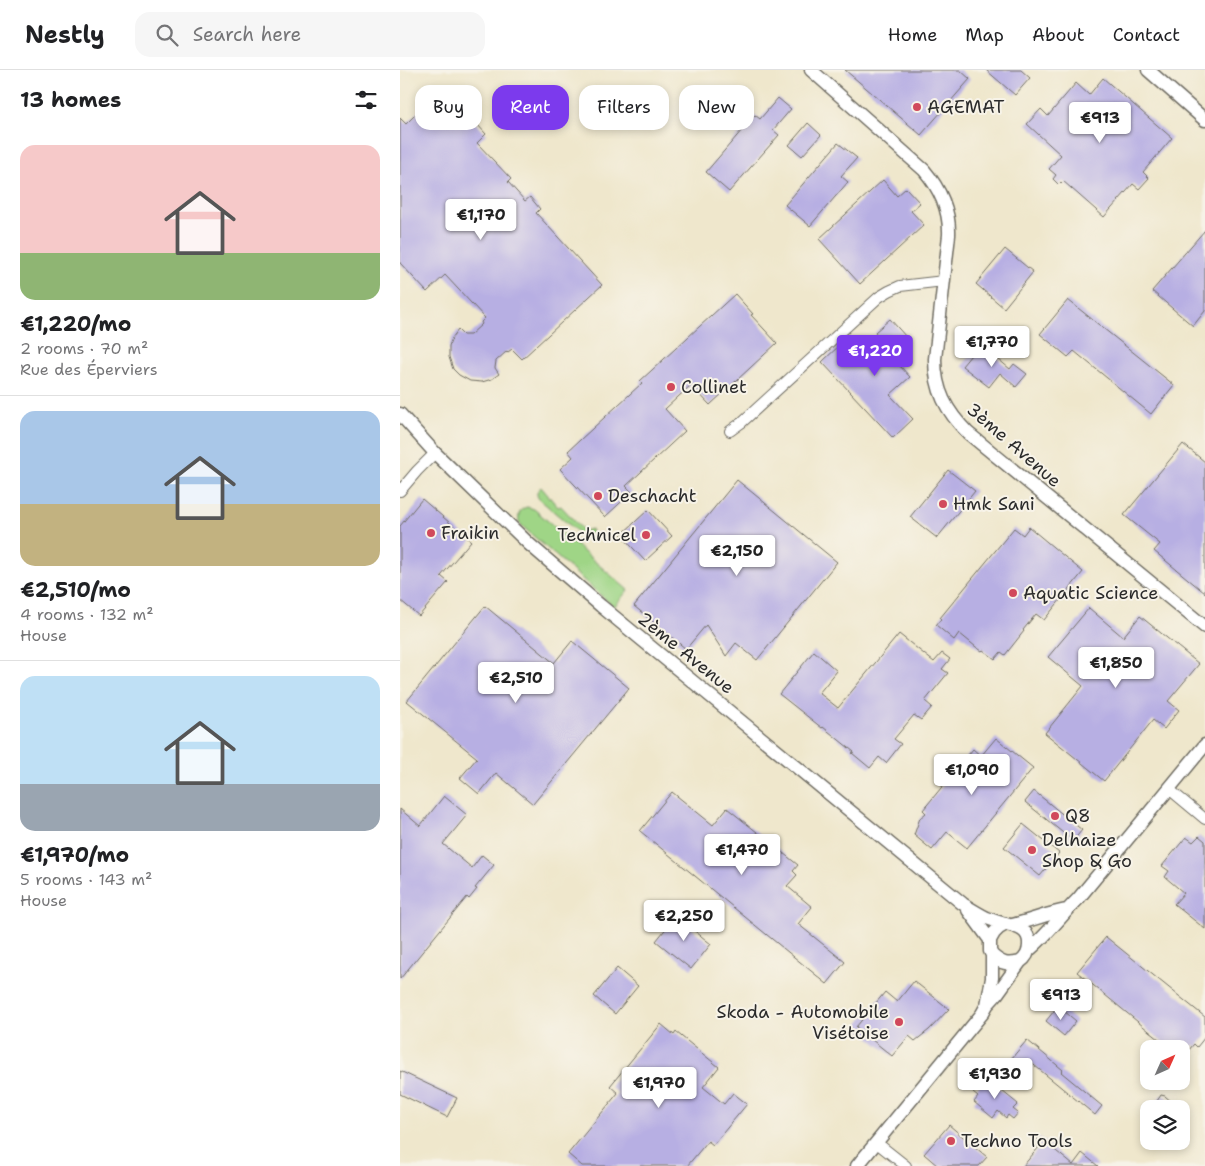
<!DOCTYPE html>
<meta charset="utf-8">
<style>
:root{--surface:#fff;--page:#f6f6f6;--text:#202124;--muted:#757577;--line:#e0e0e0;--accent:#7c3aed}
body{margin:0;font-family:"Shantell Sans",sans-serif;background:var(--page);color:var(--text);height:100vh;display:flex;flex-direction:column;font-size:19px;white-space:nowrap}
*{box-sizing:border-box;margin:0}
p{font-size:16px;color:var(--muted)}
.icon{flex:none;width:28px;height:28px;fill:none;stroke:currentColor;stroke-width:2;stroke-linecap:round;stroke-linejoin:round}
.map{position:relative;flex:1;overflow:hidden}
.sheet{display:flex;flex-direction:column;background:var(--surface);width:400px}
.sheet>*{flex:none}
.top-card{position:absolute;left:15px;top:15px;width:475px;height:45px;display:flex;gap:10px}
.needle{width:32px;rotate:45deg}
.fabs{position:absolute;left:740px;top:970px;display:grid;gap:10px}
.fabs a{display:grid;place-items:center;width:50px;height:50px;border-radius:10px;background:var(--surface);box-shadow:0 2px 8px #0003;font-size:25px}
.price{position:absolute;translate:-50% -42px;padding:0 11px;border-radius:5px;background:#fff;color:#222;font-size:16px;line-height:32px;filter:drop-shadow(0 1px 2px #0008)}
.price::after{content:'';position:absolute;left:50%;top:30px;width:15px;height:11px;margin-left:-8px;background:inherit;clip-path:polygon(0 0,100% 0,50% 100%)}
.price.current{background:var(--accent);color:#fff}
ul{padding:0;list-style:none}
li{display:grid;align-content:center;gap:10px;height:265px;padding:0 20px}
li+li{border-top:1px solid var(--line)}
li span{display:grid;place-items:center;height:155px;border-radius:15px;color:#555}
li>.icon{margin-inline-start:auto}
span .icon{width:90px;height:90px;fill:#fffc;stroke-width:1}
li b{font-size:21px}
h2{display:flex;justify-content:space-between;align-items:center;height:60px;padding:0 20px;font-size:21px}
.pill{padding:0 18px;border-radius:15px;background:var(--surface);box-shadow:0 2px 8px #0003;font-size:18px;line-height:45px}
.pill.current{background:var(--accent);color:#fff}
header{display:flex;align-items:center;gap:30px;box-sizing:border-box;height:70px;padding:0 25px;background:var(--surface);border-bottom:1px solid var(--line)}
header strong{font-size:24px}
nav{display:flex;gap:28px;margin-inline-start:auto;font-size:18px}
.search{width:350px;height:45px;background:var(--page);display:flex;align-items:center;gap:12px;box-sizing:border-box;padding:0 18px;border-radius:15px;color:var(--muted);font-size:19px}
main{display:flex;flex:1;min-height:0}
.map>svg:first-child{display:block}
</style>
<header>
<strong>Nestly</strong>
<div class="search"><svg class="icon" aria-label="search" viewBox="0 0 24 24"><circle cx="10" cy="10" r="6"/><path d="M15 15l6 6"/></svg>Search here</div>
<nav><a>Home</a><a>Map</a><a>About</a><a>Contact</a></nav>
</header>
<main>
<section class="sheet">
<h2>13 homes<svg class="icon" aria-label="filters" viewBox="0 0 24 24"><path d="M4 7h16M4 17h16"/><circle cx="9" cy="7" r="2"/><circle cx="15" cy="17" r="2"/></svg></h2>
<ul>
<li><span style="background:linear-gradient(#f6c9c9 70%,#8fb573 0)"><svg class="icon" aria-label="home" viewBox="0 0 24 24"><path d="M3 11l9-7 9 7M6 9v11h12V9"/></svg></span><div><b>€1,220/mo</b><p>2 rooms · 70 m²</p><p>Rue des Éperviers</p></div></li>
<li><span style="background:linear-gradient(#a9c7e8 60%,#c2b280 0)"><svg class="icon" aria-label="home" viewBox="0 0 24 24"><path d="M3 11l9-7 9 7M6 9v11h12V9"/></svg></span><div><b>€2,510/mo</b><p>4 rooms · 132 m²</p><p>House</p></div></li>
<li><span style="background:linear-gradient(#bfe0f5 70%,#9aa5b1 0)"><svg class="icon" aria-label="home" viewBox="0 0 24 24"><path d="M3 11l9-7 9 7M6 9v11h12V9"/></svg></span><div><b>€1,970/mo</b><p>5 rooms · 143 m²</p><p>House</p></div></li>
</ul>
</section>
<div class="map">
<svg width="805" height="1096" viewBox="0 0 805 1096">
<rect width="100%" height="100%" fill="#f7f3e8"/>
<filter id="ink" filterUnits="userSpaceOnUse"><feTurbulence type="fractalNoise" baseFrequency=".02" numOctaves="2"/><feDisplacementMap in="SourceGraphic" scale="10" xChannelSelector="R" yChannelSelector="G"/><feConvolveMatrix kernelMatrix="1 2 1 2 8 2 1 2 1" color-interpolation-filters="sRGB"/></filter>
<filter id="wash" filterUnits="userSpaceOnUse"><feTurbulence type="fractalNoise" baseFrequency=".0096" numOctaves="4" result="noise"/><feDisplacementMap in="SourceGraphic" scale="20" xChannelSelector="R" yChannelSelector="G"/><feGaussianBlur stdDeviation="1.12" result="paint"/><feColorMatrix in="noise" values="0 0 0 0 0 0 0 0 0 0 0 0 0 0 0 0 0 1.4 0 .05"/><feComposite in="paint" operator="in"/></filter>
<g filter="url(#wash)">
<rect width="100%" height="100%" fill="#efe7cc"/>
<!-- green -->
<path fill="#9fd586" stroke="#658058" d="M141 417 158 437 161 436 184 461 191 459 192 463 186 467 180 464 139 429C136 425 136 421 141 417Z
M127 437 134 439 228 520 214 537 122 456 119 452C118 445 119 439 127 437Z"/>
<g id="blocks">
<!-- building -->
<path fill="#b7afe3" d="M445 0H560L570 9 521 65Z
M586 0H621L630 8 615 25Z
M703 8 772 68 743 102 749 108 739 119 733 114 704 147 663 111 659 115 653 109 656 105 649 99 661 85 627 54 641 39 648 46 676 13 689 25Z
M46 20 86 64 77 73 111 109 108 112 125 131 130 127 140 139 136 143 202 215 122 289 112 279 108 282 107 281 96 291 95 298 99 304 92 309 82 312 70 311 59 305 53 299 49 287V276L52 268 58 260 63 265H70L82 254 81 252 85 248 45 205 27 222 0 193V48L6 54 23 37 25 39Z
M378 28 391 39 373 60 379 65 329 122 306 102 355 45 360 49Z
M408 53 421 65 402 86 389 75Z
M438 73 457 88 441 106 448 112 410 156 385 135Z
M483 110 497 126 506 118 520 133 511 141 524 155 460 214 419 169Z
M805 160V241L793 256 752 221Z
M605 179 633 202 604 238 576 214Z
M335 224 353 244 351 245 377 273 310 335 291 315 265 339 285 361 226 416 232 422 205 447 160 399 173 387 168 381 242 313 240 311Z
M668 230 774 315 751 344 674 281 668 287 640 264Z
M490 249 507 268 489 284 510 307 490 325 513 349 493 368 422 292 442 273 456 287 478 266 475 262Z
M580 274 610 299 614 294 627 304 616 317 600 303 589 317 562 296Z
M783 374 805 392V523L754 481 760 474 724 445Z
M548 400 575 421 537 468 510 447Z
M337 410 437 492 357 590 336 573 326 586 306 555 286 579 234 536Z
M22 429 71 471 41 506 48 512 19 546 0 530V456Z
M248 440 272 466 245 491 221 465Z
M629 457 683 502 644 550 636 544 623 560 624 561 605 585 601 582 595 589 583 580 582 581 576 577 559 563 554 570 536 555 541 549 540 548 614 458 623 465Z
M85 536 154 593 172 571 229 618 133 734 96 703 79 724 60 708 77 688 7 631Z
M689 538 723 567 740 546 799 594 768 631 779 640 764 659 753 650 704 711 645 663 683 616 648 587Z
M499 564 534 592 542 583 550 589 542 599 548 603 525 631 532 637 521 650 514 645 494 669 501 674 486 693 479 687 470 698 452 683 454 682 423 657 422 658 379 624 414 581 437 601 419 623 438 638Z
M596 668 633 698 567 778 547 762 532 780 514 765 520 748 526 743 523 740 573 679 581 686Z
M634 721 682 760 673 771 625 732Z
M272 722 313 755 327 738 398 795 393 801 397 805 387 816 412 837 398 854 445 892 427 914 240 761Z
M44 726 67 745 43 774 72 798 82 785 94 795 75 818 77 819 69 829 67 827 0 909V739L20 756Z
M623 754 659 783 640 806 604 777Z
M799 766 805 771V859L774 834 784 823 765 807 769 801 762 796 786 767 793 772Z
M276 846 311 874 291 899 256 871Z
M706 867 805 947V967L797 977 794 974 781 989V979H771L677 902Z
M217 898 238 916 215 944 194 926Z
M514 911 549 939 529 960 515 971 509 966 492 986 456 957 485 922 497 932Z
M658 936 676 951 664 966 646 951Z
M261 954 274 965 276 962 319 997 303 1017 324 1034 333 1023 347 1034 313 1075 308 1071 287 1096H182L168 1084 218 1023 210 1016Z
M627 970 663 1000 661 1002 702 1036 695 1045 629 991 618 1004 606 995Z
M0 1001 57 1028 47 1047 0 1024Z
M586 1008 618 1034 613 1039 618 1043 613 1049 608 1045 606 1048 598 1041 593 1048 574 1032 578 1027 573 1023Z
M761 1025 765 1026 773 1033 768 1039H766L757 1031Z
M549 1055 587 1087 579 1096H538L524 1084Z
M639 1067 673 1095 682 1083 698 1096H623L639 1077 634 1073Z"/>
</g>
</g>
<g filter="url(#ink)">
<use href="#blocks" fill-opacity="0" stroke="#706d63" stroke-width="1"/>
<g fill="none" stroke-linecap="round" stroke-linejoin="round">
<defs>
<path id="minor" d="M330 361 341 353 479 227 489 221 500 216 544 211
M0 421 17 401 35 383
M769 719 805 749
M477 1073 506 1096"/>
<path id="tertiary" d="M411 0 524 100C540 119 550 140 549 165L535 289C535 320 546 341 568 363L805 557
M748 0 805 50
M0 344 35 383 129 474 201 536 563 834C571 839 579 844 587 848 593 850 600 853 606 854 618 857 630 860 629 875 629 883 626 888 620 892L597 924 587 935 582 944 457 1096
M568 840 590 870
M612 855C631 851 648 843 667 840
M628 881C647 865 661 846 678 829L805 675
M592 885C602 894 607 895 620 892
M587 935 592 908V885L590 881V870L594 863 599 858 606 854"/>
</defs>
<!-- minor casing -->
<use href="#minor" stroke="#706d63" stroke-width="12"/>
<!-- tertiary casing -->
<use href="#tertiary" stroke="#706d63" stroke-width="15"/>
<!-- minor -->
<use href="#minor" stroke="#fff" stroke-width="10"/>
<!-- tertiary -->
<use href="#tertiary" stroke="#fff" stroke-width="12"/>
</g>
</g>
<!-- markers -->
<g fill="#d1495b" stroke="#f7f3e8" stroke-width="2">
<circle cx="517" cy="37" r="5"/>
<circle cx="271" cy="317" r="5"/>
<circle cx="198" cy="426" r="5"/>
<circle cx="543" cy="434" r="5"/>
<circle cx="31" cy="463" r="5"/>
<circle cx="246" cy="465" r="5"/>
<circle cx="613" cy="523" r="5"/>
<circle cx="655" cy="746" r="5"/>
<circle cx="632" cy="780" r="5"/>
<circle cx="499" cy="952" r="5"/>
<circle cx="551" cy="1071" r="5"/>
</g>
<g text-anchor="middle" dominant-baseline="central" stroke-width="4" stroke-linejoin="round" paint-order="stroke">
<!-- poi labels -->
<g font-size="18" fill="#2b2b2b" stroke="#f7f3e8" text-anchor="start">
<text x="527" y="37">AGEMAT</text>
<text x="281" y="317">Collinet</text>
<text x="208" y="426">Deschacht</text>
<text x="553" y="434">Hmk Sani</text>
<text x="41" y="463">Fraikin</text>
<text x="236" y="465" text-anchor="end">Technicel</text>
<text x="623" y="523">Aquatic Science</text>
<text x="665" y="746">Q8</text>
<text x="642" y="770">Delhaize<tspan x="642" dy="21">Shop &amp; Go</tspan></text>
<text x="489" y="942" text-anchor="end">Skoda - Automobile<tspan x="489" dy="21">Visétoise</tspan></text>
<text x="561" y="1071">Techno Tools</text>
</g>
<!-- street labels -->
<g font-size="18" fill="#2b2b2b" stroke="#f7f3e8">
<text transform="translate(614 375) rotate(41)">3ème Avenue</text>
<text transform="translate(286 583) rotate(39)">2ème Avenue</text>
</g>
</g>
</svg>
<div class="fabs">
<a><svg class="needle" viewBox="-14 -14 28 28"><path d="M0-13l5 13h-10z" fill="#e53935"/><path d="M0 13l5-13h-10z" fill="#757577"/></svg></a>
<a><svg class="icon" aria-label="layers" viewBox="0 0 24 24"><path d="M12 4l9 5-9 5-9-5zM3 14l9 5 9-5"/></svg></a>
</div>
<b class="price" style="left:700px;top:74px">€913</b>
<b class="price" style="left:81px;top:171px">€1,170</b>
<b class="price" style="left:592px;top:298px">€1,770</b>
<b class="price current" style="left:475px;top:307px">€1,220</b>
<b class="price" style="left:337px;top:507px">€2,150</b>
<b class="price" style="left:716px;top:619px">€1,850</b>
<b class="price" style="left:116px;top:634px">€2,510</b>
<b class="price" style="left:572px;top:726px">€1,090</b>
<b class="price" style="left:342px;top:806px">€1,470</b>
<b class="price" style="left:284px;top:872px">€2,250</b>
<b class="price" style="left:661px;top:951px">€913</b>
<b class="price" style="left:595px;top:1030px">€1,930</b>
<b class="price" style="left:259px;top:1039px">€1,970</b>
<div class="top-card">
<a class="pill">Buy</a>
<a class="pill current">Rent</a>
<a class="pill">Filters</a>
<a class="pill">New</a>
</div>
</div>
</main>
